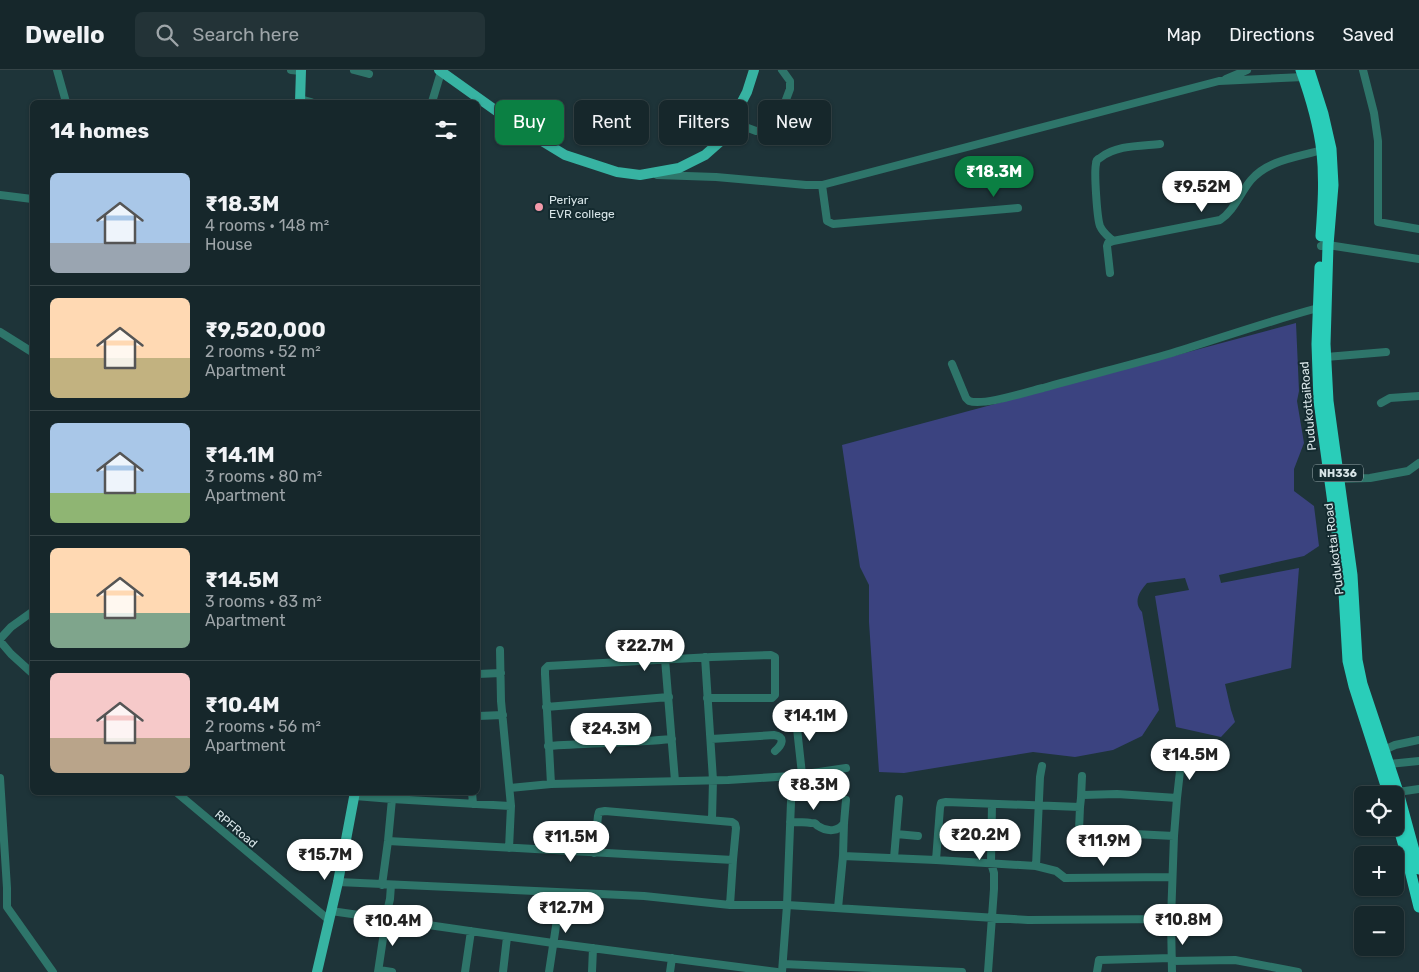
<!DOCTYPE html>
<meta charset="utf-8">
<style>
:root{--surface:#16272b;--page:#233337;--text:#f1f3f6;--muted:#9ea5a9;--line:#354447;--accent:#0b8043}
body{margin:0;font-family:Rubik,sans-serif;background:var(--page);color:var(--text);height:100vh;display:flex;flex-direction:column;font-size:19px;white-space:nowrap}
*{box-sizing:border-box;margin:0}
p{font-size:16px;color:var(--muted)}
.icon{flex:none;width:28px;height:28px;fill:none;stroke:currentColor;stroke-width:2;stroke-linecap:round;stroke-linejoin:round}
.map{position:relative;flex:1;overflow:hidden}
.panel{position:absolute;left:30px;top:30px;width:450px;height:695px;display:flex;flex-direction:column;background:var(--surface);border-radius:8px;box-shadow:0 1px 4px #0004,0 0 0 1px var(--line)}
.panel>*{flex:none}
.top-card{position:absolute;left:495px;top:30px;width:475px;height:45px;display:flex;gap:10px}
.controls{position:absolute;left:1354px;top:716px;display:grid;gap:10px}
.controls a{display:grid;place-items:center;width:50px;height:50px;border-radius:8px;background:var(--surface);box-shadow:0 1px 4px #0004,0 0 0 1px var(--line);font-size:25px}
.price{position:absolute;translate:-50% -42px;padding:0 11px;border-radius:18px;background:#fff;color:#222;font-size:16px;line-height:32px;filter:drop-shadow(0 1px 2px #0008)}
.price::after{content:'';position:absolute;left:50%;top:30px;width:15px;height:11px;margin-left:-8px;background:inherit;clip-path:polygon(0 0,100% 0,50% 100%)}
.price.on{background:var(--accent);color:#fff}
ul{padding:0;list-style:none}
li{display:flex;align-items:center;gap:15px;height:125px;padding:0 20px}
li+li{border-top:1px solid var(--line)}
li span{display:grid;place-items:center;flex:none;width:140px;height:100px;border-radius:8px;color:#555}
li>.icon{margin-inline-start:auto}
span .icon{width:60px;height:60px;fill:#fffc;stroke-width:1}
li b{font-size:21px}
h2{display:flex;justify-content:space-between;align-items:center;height:60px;padding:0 20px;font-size:21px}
.pill{padding:0 18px;border-radius:8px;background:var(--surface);box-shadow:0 1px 4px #0004,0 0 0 1px var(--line);font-size:18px;line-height:45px}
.pill.on{background:var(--accent);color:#fff}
header{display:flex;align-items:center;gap:30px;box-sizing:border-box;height:70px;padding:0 25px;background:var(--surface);border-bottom:1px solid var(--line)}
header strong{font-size:24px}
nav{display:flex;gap:28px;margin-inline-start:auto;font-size:18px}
.search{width:350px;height:45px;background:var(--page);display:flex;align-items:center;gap:12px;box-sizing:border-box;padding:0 18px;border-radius:8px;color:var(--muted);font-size:19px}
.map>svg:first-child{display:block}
</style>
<header>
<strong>Dwello</strong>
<div class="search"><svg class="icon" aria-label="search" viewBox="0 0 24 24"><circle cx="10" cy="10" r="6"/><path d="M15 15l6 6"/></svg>Search here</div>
<nav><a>Map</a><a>Directions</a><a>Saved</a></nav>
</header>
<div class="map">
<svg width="1419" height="902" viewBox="0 0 1419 902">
<rect width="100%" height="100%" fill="#1e3439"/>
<!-- water -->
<path fill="#3b4380" d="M1296 253 1299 321 1297 331 1304 373 1294 399V421L1314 436 1319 476 1304 486 1219 505 1221 513 1299 498 1291 598 1225 614 1231 640 1235 652 1221 667 1176 657 1155 526 1189 520 1185 508 1147 513C1139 522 1133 532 1142 542L1159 640 1142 666 1113 680 1075 687 1033 682 904 703 879 702 869 552V515L860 497 842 375Z"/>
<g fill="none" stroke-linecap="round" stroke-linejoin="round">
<!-- minor -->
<path stroke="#2e756a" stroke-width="8" d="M57 0 66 32
M291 0 301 1
M354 0 369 4
M1363 0 1374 43 1378 71V152L1419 159
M1226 9 1247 0
M300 29 311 32
M432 32 441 2
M732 52 756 61 768 60 775 56 778 51 790 19V11L782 0
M657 105 716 107 806 115H822L1219 11 1304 7
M1185 112 1209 107 1215 109 1240 126
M822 115 827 151 833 154 1018 138
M0 125 32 129
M1113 171C1108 166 1103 163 1100 156 1097 148 1094 102 1096 94 1096 91 1097 89 1100 88 1116 75 1141 76 1160 74
M1321 176 1328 175 1419 189
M1110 203 1107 176 1108 173 1113 171 1220 150C1234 141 1240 123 1251 110 1268 90 1298 87 1322 80
M0 262 32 282
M1326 287 1386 282
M952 294 966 328 969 331C984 336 1026 322 1043 318 1086 306 1130 295 1172 283 1221 268 1269 251 1318 238
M1381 333 1390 328 1419 326
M1334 409 1370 408 1408 401 1419 393
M0 569 11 557 32 542
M0 571 11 584 32 603
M705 587 713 710 712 749
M665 589 675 711
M478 604 501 603
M546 637 669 627
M478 646 503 645
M711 669 774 665C786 667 782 675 775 681
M548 676C590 673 631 673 672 669
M1384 680 1395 675 1419 670
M1389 694 1419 691
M802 704 795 640 801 637 814 638
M792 706 787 835 1028 850 1171 849
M0 708 7 818V837L53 902
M551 714 545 604V599L548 596 712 587 771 585 775 587V625L772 628H707
M510 718 551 714 728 710 792 706 846 698
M176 722 329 850
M472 722 473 734
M1398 722 1419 719
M355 726 392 729 511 736 501 631 500 580
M1081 728 1082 706
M1177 728 1181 692
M1080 737 1081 728 1083 725 1117 724 1177 728 1174 766 1171 849 1172 902
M790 752C797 752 804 752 811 753 817 753 814 753 818 756 827 762 839 762 844 753
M896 764 918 766
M388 771 733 790 730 835
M509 778 511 736
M594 783 598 746 599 742 605 741 732 752 735 754 736 758 733 790
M843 786 936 790 1036 796 1040 707 1042 696
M894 788 899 729
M936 790 940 738 941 733 946 732 1080 737 1079 760 1081 766 1086 768 1134 764 1174 766
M1036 796 1056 801 1065 808 1172 807
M338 812 644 826 730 835H787L782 902
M382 815 388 771 392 729
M838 838 843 786 844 753 846 730
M331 841 553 873 777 902
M1172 891 1235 890 1298 902
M783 894 962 902
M379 900 392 902
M378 902 387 842 390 829 391 815
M465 902 471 861
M503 902 507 867
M549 902 561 823
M592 902 593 878
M670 902 672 888
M988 902 994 819V803L991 793 992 734
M1097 902 1099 890 1172 888"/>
<!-- major -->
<path stroke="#37b3a2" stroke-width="10" d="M439 0 519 57 565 85 617 102 640 105 679 98 705 85 722 70 747 22 754 0
M300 32 301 0
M317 902 338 812 355 722"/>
<!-- highway -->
<path stroke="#2acdb9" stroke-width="11" d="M1301 0C1310 25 1319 56 1322 82 1325 110 1323 138 1321 166
M1309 0 1323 44 1331 79 1333 115 1328 175 1325 274 1328 331 1352 505 1357 590 1362 614 1398 722 1419 799
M1320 197 1317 274 1319 331 1343 506 1348 591 1354 616 1389 725
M1395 745 1404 776 1419 837"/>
</g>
<!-- markers -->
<circle fill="#f39aaa" stroke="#142a2f" stroke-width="2" cx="539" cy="137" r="5"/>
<g text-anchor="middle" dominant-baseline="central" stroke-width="4" stroke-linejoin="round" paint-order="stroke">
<!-- shield labels -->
<rect fill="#142a2f" stroke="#9dadb0" stroke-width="1" x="1313" y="394.5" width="50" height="17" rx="4"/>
<g font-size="11" font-weight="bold" fill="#d8e5e8">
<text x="1338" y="403">NH336</text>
</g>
<!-- poi labels -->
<g font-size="12" fill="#d8e5e8" stroke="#142a2f" text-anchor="start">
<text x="549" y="130">Periyar<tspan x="549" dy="14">EVR college</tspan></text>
</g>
<!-- street labels -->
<g font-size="12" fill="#d8e5e8" stroke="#142a2f">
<text transform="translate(1308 336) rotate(-95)">PudukottaiRoad</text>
<text transform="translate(1334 479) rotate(-97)">Pudukottai Road</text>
<text transform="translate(236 759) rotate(40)">RPFRoad</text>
</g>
</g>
</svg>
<div class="controls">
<a><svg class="icon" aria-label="locate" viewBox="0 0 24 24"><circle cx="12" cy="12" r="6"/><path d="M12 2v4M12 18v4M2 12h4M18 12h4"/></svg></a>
<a>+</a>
<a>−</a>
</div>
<b class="price on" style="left:994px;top:128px">₹18.3M</b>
<b class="price" style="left:1202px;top:143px">₹9.52M</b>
<b class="price" style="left:645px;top:602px">₹22.7M</b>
<b class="price" style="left:810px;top:672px">₹14.1M</b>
<b class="price" style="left:611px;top:685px">₹24.3M</b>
<b class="price" style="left:1190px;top:711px">₹14.5M</b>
<b class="price" style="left:814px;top:741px">₹8.3M</b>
<b class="price" style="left:980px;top:791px">₹20.2M</b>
<b class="price" style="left:571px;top:793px">₹11.5M</b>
<b class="price" style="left:1104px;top:797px">₹11.9M</b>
<b class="price" style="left:325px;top:811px">₹15.7M</b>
<b class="price" style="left:566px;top:864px">₹12.7M</b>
<b class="price" style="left:1183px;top:876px">₹10.8M</b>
<b class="price" style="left:393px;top:877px">₹10.4M</b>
<div class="top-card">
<a class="pill on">Buy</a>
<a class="pill">Rent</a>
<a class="pill">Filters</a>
<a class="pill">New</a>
</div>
<section class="panel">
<h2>14 homes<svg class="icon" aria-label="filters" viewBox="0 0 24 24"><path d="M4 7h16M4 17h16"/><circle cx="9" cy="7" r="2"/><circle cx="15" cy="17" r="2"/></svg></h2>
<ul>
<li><span style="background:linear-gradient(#a9c7e8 70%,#9aa5b1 0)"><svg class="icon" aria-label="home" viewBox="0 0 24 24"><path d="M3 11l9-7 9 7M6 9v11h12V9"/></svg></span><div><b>₹18.3M</b><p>4 rooms · 148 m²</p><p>House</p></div></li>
<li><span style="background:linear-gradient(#ffd9b3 60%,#c2b280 0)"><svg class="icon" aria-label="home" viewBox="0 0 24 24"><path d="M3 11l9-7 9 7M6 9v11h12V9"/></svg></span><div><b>₹9,520,000</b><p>2 rooms · 52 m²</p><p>Apartment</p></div></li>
<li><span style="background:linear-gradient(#a9c7e8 70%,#8fb573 0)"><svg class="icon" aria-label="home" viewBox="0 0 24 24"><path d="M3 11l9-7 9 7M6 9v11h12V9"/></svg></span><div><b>₹14.1M</b><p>3 rooms · 80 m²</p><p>Apartment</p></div></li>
<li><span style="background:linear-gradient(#ffd9b3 65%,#7fa58c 0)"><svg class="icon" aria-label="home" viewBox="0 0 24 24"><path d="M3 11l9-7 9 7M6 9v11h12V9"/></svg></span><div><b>₹14.5M</b><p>3 rooms · 83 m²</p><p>Apartment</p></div></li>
<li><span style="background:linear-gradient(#f6c9c9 65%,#b9a48a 0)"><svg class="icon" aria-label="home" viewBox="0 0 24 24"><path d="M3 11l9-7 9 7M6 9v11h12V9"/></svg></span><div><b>₹10.4M</b><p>2 rooms · 56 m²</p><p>Apartment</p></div></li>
</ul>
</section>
</div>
